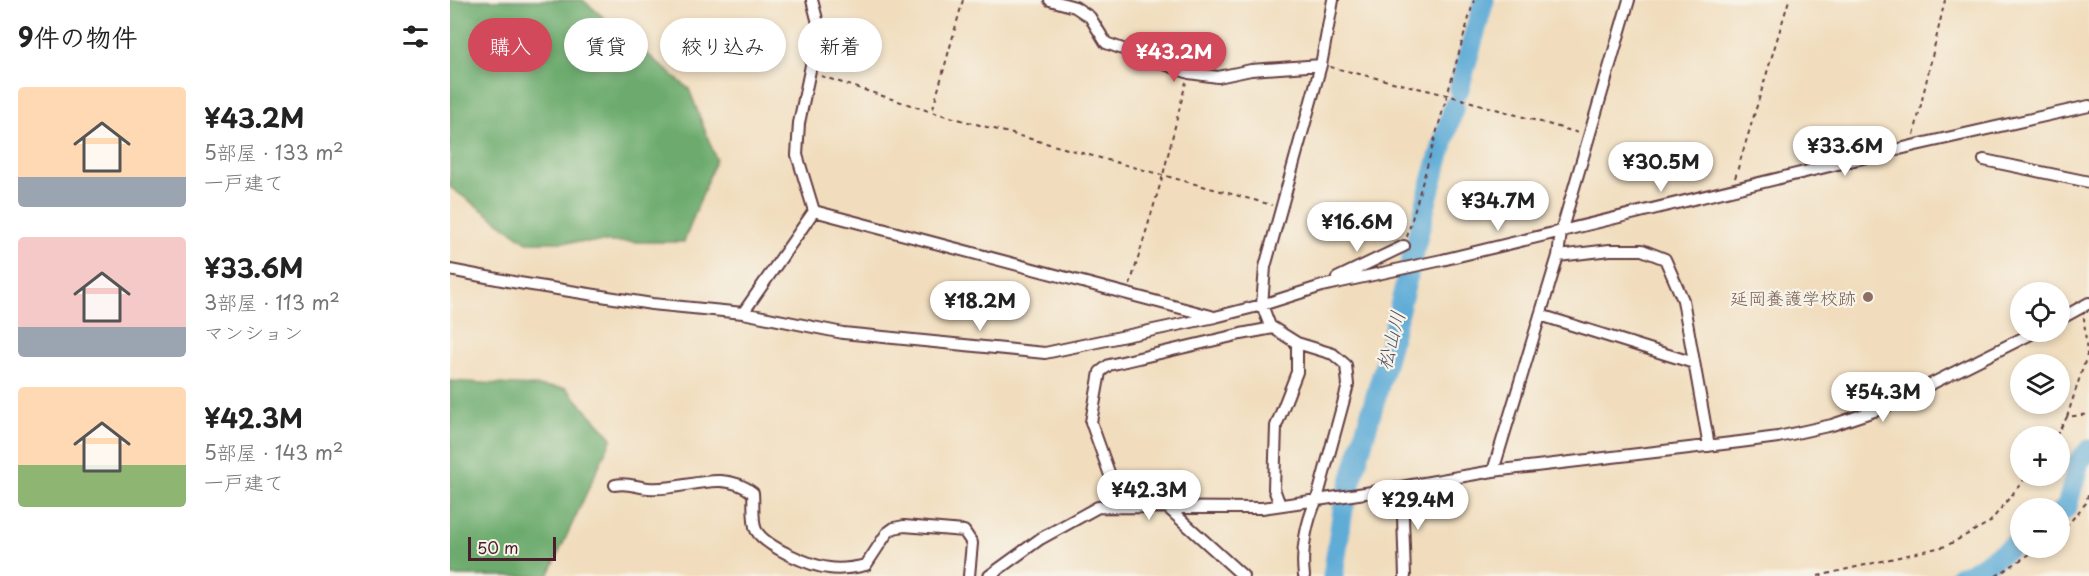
<!DOCTYPE html>
<html lang="ja">
<meta charset="utf-8">
<style>
:root{--surface:#fff;--page:#f2f2f2;--text:#222;--muted:#767676;--accent:#d1495b}
body{margin:0;font-family:"Playpen Sans","Klee One",sans-serif;background:var(--page);color:var(--text);height:100vh;display:flex;flex-direction:column;font-size:22px;white-space:nowrap}
*{box-sizing:border-box;margin:0}
p{font-size:20px;color:var(--muted)}
.icon{flex:none;width:33px;height:33px;fill:none;stroke:currentColor;stroke-width:2;stroke-linecap:round;stroke-linejoin:round}
.map{position:relative;flex:1;overflow:hidden}
.sheet{display:flex;flex-direction:column;background:var(--surface);width:450px}
.sheet>*{flex:none}
.guide{position:absolute;left:18px;top:18px;width:570px;height:54px;display:flex;gap:12px}
.controls{position:absolute;left:1560px;top:282px;display:grid;gap:12px}
.controls a{display:grid;place-items:center;width:60px;height:60px;border-radius:50%;background:var(--surface);box-shadow:0 3px 9px #0003;font-size:30px}
.scale{position:absolute;left:18px;bottom:15px;width:88px;box-sizing:border-box;padding-left:6px;border:3px solid #4a1f2b;border-top:0;font-size:16px;line-height:21px;white-space:nowrap;color:#4a1f2b;-webkit-text-stroke:4px #f7f3e8;paint-order:stroke}
.price{position:absolute;translate:-50% -51px;padding:0 14px;border-radius:21px;background:#fff;color:#222;font-size:20px;line-height:39px;filter:drop-shadow(0 2px 3px #0008)}
.price::after{content:'';position:absolute;left:50%;top:36px;width:18px;height:14px;margin-left:-9px;background:inherit;clip-path:polygon(0 0,100% 0,50% 100%)}
.price.active{background:var(--accent);color:#fff}
ul{padding:0;list-style:none}
li{display:flex;align-items:center;gap:18px;height:150px;padding:0 18px}
li span{display:grid;place-items:center;flex:none;width:168px;height:120px;border-radius:6px;color:#555}
li>.icon{margin-inline-start:auto}
span .icon{width:72px;height:72px;fill:#fffc;stroke-width:1}
li b{font-size:26px}
h2{display:flex;justify-content:space-between;align-items:center;height:72px;padding:0 18px;font-size:26px}
.pill{padding:0 21px;border-radius:27px;background:var(--surface);box-shadow:0 3px 9px #0003;font-size:21px;line-height:54px}
.pill.active{background:var(--accent);color:#fff}
main{display:flex;flex:1;min-height:0}
.map>svg:first-child{display:block}
</style>
<main>
<section class="sheet">
<h2>9件の物件<svg class="icon" aria-label="filters" viewBox="0 0 24 24"><path d="M4 7h16M4 17h16"/><circle cx="9" cy="7" r="2"/><circle cx="15" cy="17" r="2"/></svg></h2>
<ul>
<li><span style="background:linear-gradient(#ffd9b3 75%,#9aa5b1 0)"><svg class="icon" aria-label="home" viewBox="0 0 24 24"><path d="M3 11l9-7 9 7M6 9v11h12V9"/></svg></span><div><b>¥43.2M</b><p>5部屋 · 133 m²</p><p>一戸建て</p></div></li>
<li><span style="background:linear-gradient(#f6c9c9 75%,#9aa5b1 0)"><svg class="icon" aria-label="home" viewBox="0 0 24 24"><path d="M3 11l9-7 9 7M6 9v11h12V9"/></svg></span><div><b>¥33.6M</b><p>3部屋 · 113 m²</p><p>マンション</p></div></li>
<li><span style="background:linear-gradient(#ffd9b3 65%,#8fb573 0)"><svg class="icon" aria-label="home" viewBox="0 0 24 24"><path d="M3 11l9-7 9 7M6 9v11h12V9"/></svg></span><div><b>¥42.3M</b><p>5部屋 · 143 m²</p><p>一戸建て</p></div></li>
</ul>
</section>
<div class="map">
<svg width="1639" height="576" viewBox="0 0 1639 576">
<rect width="100%" height="100%" fill="#f7f3e8"/>
<filter id="ink" filterUnits="userSpaceOnUse"><feTurbulence type="fractalNoise" baseFrequency=".0167" numOctaves="2"/><feDisplacementMap in="SourceGraphic" scale="12" xChannelSelector="R" yChannelSelector="G"/><feConvolveMatrix kernelMatrix="1 2 1 2 8 2 1 2 1" color-interpolation-filters="sRGB"/></filter>
<filter id="wash" filterUnits="userSpaceOnUse"><feTurbulence type="fractalNoise" baseFrequency=".008" numOctaves="4" result="noise"/><feDisplacementMap in="SourceGraphic" scale="24" xChannelSelector="R" yChannelSelector="G"/><feGaussianBlur stdDeviation="1.35" result="paint"/><feColorMatrix in="noise" values="0 0 0 0 0 0 0 0 0 0 0 0 0 0 0 0 0 1.4 0 .05"/><feComposite in="paint" operator="in"/></filter>
<g filter="url(#wash)">
<rect width="100%" height="100%" fill="#f1ddbd"/>
<!-- forest -->
<path fill="#6cab6d" stroke="#5b654c" stroke-width="1.5" d="M0 0H133L239 89 266 159 234 242H77L0 187Z
M0 381 116 388 162 438 98 576H0Z"/>
<g fill="none" stroke-linecap="round" stroke-linejoin="round">
<!-- river -->
<path stroke="#5eacd7" stroke-width="21" d="M1009 89 1034 0
M1610 513 1617 507 1629 461 1639 450
M883 576 893 509 934 368 980 188 1004 106
M1510 576 1520 574 1570 541"/>
</g>
</g>
<g filter="url(#ink)">
<g fill="none" stroke-linecap="round" stroke-linejoin="round">
<defs>
<path id="street" d="M362 0 369 27 349 123 347 155 364 211
M600 0 625 7 640 17 656 43 739 73 768 77 801 70 871 65
M1534 160 1639 182
M364 211 761 316
M1108 256 1160 250H1192L1215 259 1233 300 1259 446
M0 270 63 282 202 304 293 313 393 333 595 353 765 317 812 305 872 286 992 260 1466 145 1639 106
M887 278 954 246
M293 313 364 211
M1090 315 1244 363
M1610 319 1639 303
M847 343 883 354 896 365 898 385 867 499C856 522 851 550 854 576
M1043 471 1108 256 1111 232 1179 0
M165 485C178 482 185 487 198 488 233 492 271 467 303 493 304 503 302 521 306 530 315 547 361 566 379 568 392 570 403 568 416 565L437 533 444 528 454 526 514 531 522 543 519 576
M952 487 955 576
M830 505 824 489 826 426 847 372V343L820 326 812 305 815 267 871 65 883 0
M660 507 661 478 641 422 650 372 659 365 791 334 823 328
M717 507 793 576
M539 576 590 539 648 507 812 508 922 492 1043 471 1290 442 1328 437 1382 425 1433 408 1585 332"/>
</defs>
<!-- street casing -->
<use href="#street" stroke="#633c41" stroke-width="14"/>
<!-- path -->
<path stroke="#633c41" stroke-width="2" stroke-dasharray="4.5 4.5" stroke-linecap="butt" d="M513 0 482 112 822 205
M880 67 997 95 1129 133
M371 76 482 112
M1464 135 1495 0
M1285 178 1339 0
M957 237 1024 0
M680 285 713 175 736 82
M1617 417 1637 355 1634 318
M1606 436 1617 417 1639 414
M1610 534 1636 503 1639 490
M1368 576 1496 546 1540 522 1577 476
M1546 576 1589 548"/>
<!-- street -->
<use href="#street" stroke="#fff" stroke-width="10"/>
</g>
</g>
<!-- markers -->
<circle fill="#8d6e63" stroke="#f7f3e8" stroke-width="2" cx="1418" cy="297" r="6"/>
<g text-anchor="middle" dominant-baseline="central" stroke-width="4.5" stroke-linejoin="round" paint-order="stroke">
<!-- education labels -->
<g font-size="18" fill="#785e54" stroke="#f7f3e8" text-anchor="end">
<text x="1406" y="297">延岡養護学校跡</text>
</g>
<!-- water labels -->
<g font-size="20" font-style="italic" fill="#515067" stroke="#f7f3e8">
<text transform="translate(940 340) rotate(-75)">松山川</text>
</g>
</g>
</svg>
<div class="controls">
<a><svg class="icon" aria-label="locate" viewBox="0 0 24 24"><circle cx="12" cy="12" r="6"/><path d="M12 2v4M12 18v4M2 12h4M18 12h4"/></svg></a>
<a><svg class="icon" aria-label="layers" viewBox="0 0 24 24"><path d="M12 4l9 5-9 5-9-5zM3 14l9 5 9-5"/></svg></a>
<a>+</a>
<a>−</a>
</div>
<div class="scale">50 m</div>
<b class="price active" style="left:724px;top:83px">¥43.2M</b>
<b class="price" style="left:1395px;top:177px">¥33.6M</b>
<b class="price" style="left:1211px;top:193px">¥30.5M</b>
<b class="price" style="left:1048px;top:232px">¥34.7M</b>
<b class="price" style="left:907px;top:253px">¥16.6M</b>
<b class="price" style="left:530px;top:332px">¥18.2M</b>
<b class="price" style="left:1433px;top:423px">¥54.3M</b>
<b class="price" style="left:699px;top:521px">¥42.3M</b>
<b class="price" style="left:968px;top:531px">¥29.4M</b>
<div class="guide">
<a class="pill active">購入</a>
<a class="pill">賃貸</a>
<a class="pill">絞り込み</a>
<a class="pill">新着</a>
</div>
</div>
</main>
